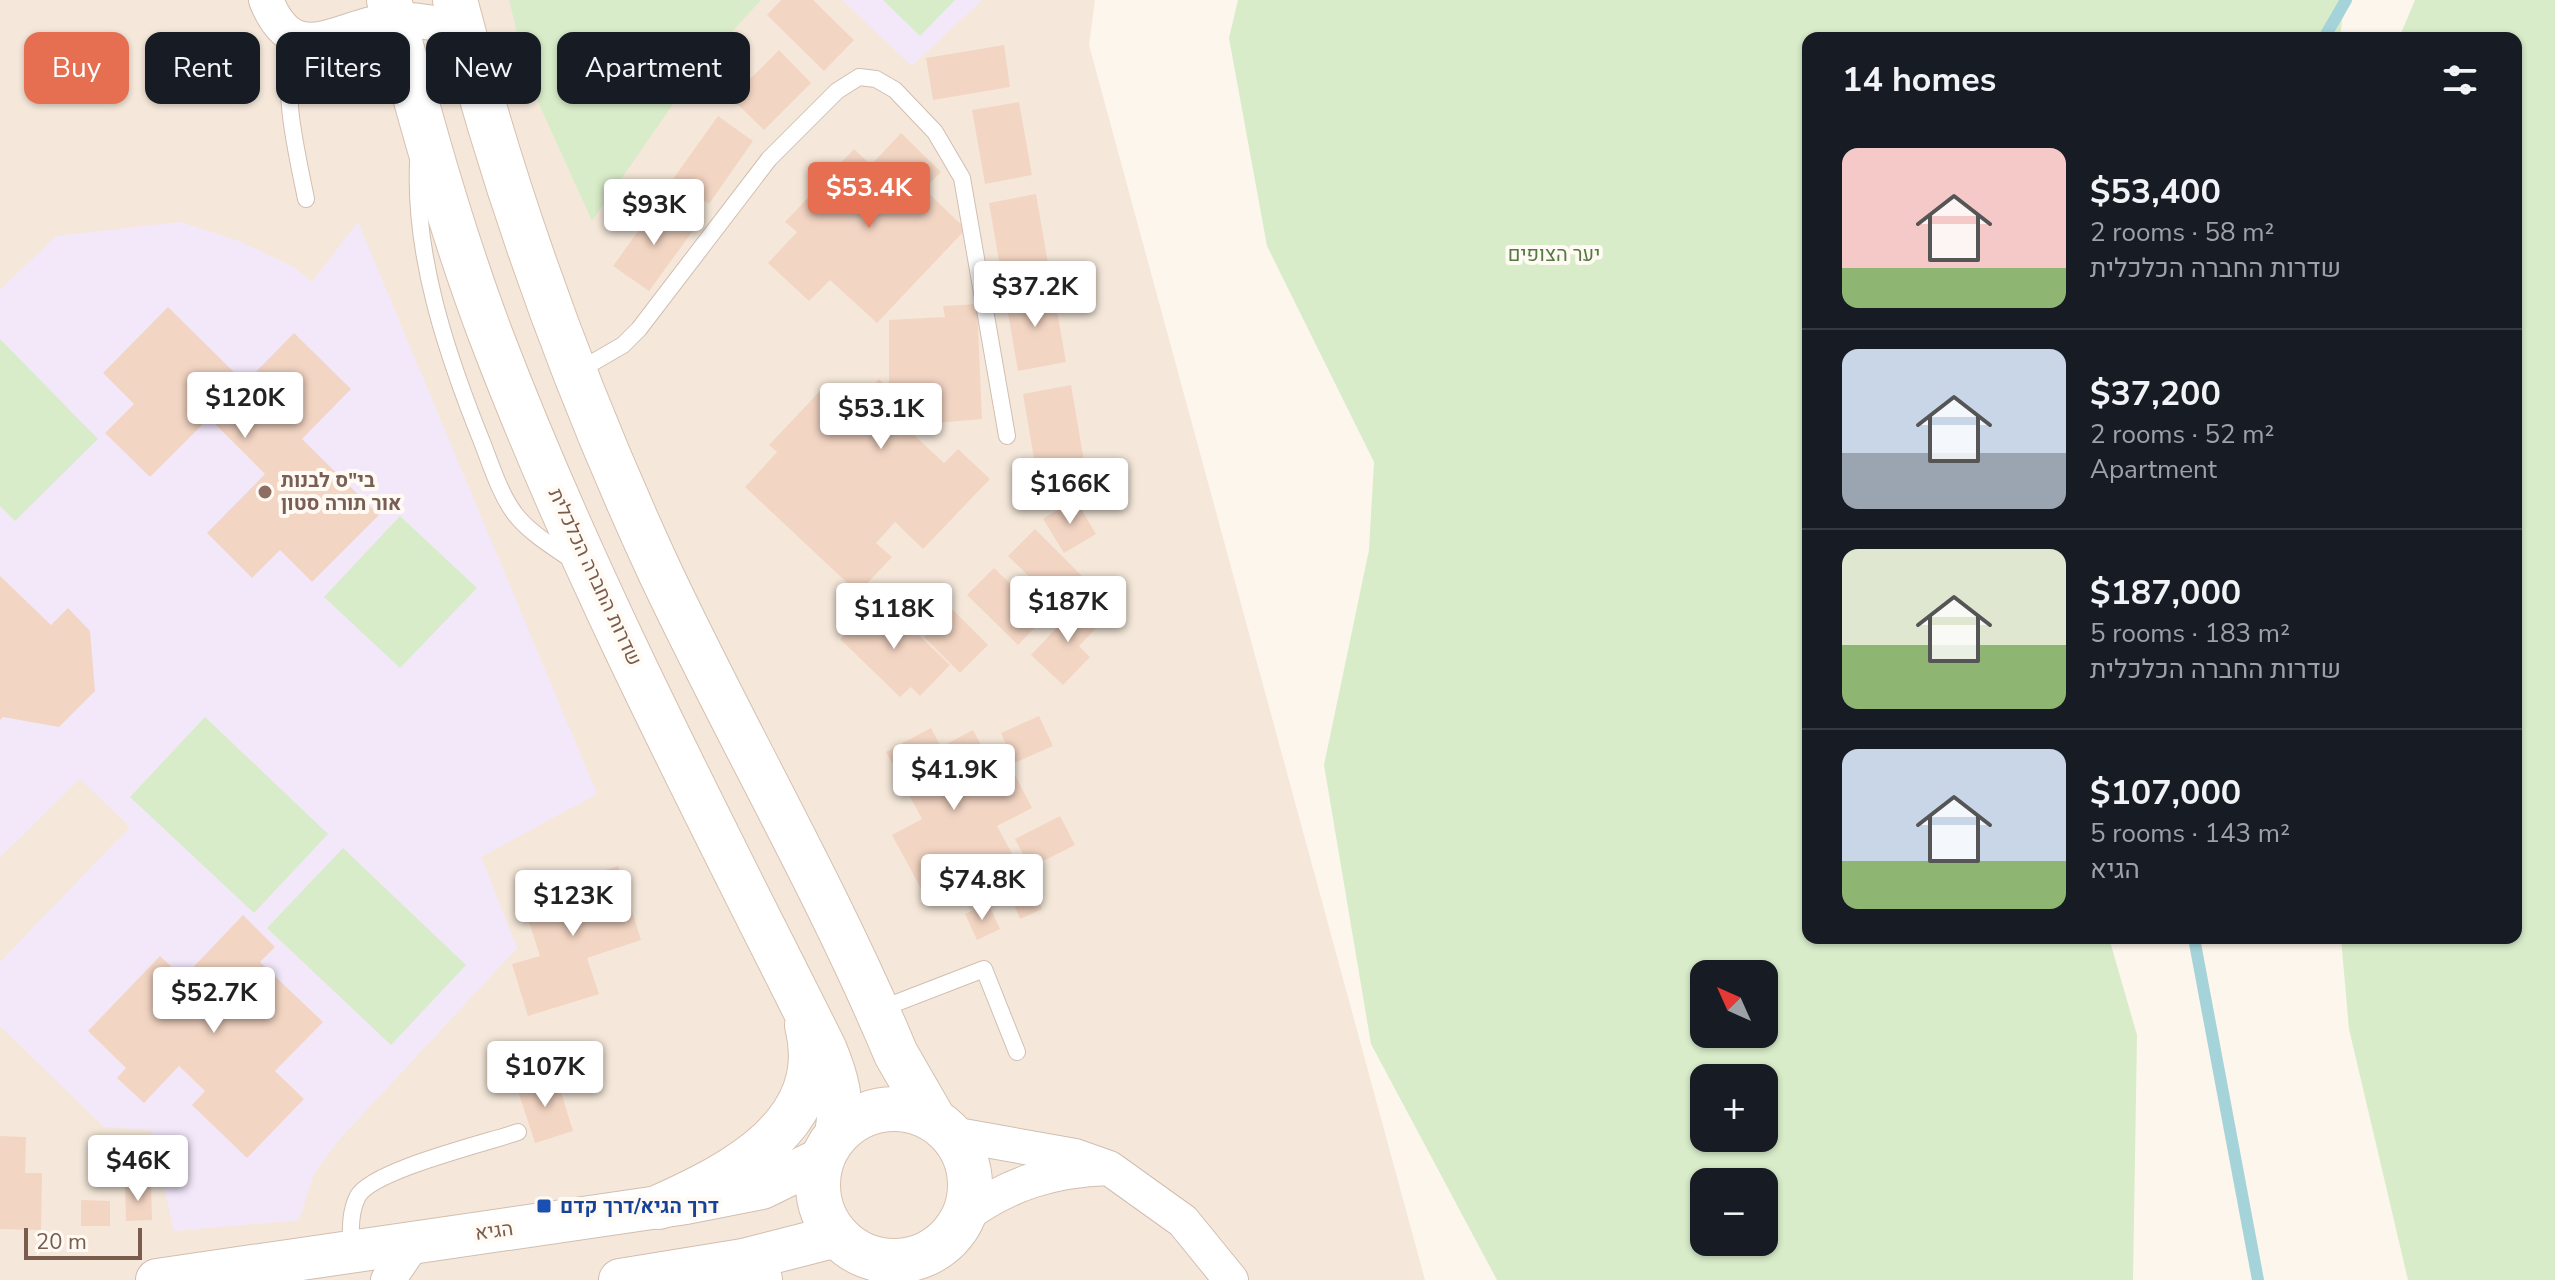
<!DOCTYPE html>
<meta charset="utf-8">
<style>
:root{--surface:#171b24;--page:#20242c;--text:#f1f3f6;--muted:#9ea1a6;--line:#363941;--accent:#e76f51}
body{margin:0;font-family:"Nunito Sans",Heebo,sans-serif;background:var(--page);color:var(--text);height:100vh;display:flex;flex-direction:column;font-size:30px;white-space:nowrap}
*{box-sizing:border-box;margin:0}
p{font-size:26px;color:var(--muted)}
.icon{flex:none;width:44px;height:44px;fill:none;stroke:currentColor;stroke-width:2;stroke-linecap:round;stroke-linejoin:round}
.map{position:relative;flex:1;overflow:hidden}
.side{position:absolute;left:1802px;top:32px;width:720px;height:912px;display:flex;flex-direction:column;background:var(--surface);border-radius:16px;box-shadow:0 2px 6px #0004}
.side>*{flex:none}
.hud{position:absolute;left:24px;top:32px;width:760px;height:72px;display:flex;gap:16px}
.needle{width:52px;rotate:315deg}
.controls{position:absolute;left:1690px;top:960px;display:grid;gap:16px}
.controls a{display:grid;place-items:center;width:88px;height:88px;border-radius:16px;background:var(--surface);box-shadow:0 2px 6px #0004;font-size:40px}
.scale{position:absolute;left:24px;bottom:20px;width:118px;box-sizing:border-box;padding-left:8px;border:4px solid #7a5c4d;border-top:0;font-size:22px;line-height:28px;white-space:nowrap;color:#7a5c4d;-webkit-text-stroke:6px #fffaf3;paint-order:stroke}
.price{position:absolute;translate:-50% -68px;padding:0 18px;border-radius:8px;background:#fff;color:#222;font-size:26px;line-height:52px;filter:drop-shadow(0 2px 4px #0008)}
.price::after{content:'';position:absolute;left:50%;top:48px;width:24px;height:18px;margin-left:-12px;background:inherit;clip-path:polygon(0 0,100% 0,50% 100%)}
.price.current{background:var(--accent);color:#fff}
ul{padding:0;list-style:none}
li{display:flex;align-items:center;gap:24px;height:200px;padding:0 40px}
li+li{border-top:2px solid var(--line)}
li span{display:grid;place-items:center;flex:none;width:224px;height:160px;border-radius:16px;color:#555}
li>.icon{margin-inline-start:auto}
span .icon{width:96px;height:96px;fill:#fffc;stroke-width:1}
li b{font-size:34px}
h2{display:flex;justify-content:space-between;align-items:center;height:96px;padding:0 40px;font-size:34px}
.tag{padding:0 28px;border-radius:16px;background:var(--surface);box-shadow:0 2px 6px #0004;font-size:28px;line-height:72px}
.tag.current{background:var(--accent);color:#fff}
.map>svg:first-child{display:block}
</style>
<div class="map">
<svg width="2555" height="1280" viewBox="0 0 2555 1280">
<rect width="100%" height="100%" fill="#fdf6ec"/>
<!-- residential -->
<path fill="#f5e8da" d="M0 0H1095L1089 45 1425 1280H0Z"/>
<!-- education -->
<path fill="#f3e8fa" d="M842 0H982L912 66Z
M180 222 239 241 292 266 312 282 358 222 597 794 481 857 517 948 338 1141 314 1174 299 1220 174 1231 151 1130 104 1127 0 1026V962L130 827 80 779 0 857V290L56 236Z"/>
<!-- green -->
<path fill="#d8ecc9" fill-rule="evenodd" d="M509 0H761L696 71 592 221 529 82Z
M883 0H955L920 36Z
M1238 0H2351L2342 20 2340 38H1808V938H2109L2137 1035 2133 1280H1497L1371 1044 1324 765 1369 550 1374 462 1267 246 1229 38ZM1704 974H1764V1034H1704ZM1764 1078V1138H1704V1078ZM1764 1182V1242H1704V1182Z
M2415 0H2555V1280H2408L2349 1029 2341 938H2516V38H2399Z
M0 339 98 439 15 521 0 506Z
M400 516 477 588 400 668 324 597Z
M205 717 328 834 254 913 130 797Z
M343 848 466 965 391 1045 267 928Z"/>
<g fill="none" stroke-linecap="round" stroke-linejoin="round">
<!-- stream -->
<path stroke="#a5d3da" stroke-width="12" d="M2324 38 2346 0
M2194 938 2258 1280"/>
</g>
<!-- building -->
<path fill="#f3d5c3" d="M781 0H813L854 40 824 71 767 15Z
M1004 45 1010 87 933 100 926 58Z
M779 50 811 83 764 130 731 98Z
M1019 102 1032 175 985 184 972 110Z
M718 116 753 141 709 204 673 179Z
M901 133 941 172 924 189 966 229 877 323 830 280 809 301 768 263 797 232 785 222 854 149 871 165Z
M1036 194 1049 269 1002 278 989 203Z
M659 202 695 228 649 291 613 266Z
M1053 288 1066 362 1018 371 1005 296Z
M977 304 982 419 925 424 914 435 944 463 958 449 990 479 923 549 895 522 876 543 892 557 858 593 745 487 777 452 769 445 820 391 846 414 879 379 889 389V320L945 317 943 306Z
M168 307 245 383 294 333 351 389 302 439 379 515 312 582 280 550 252 578 207 533 265 474 209 418 150 477 105 433 134 404 103 373Z
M1071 385 1084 461 1036 470 1023 394Z
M1075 499 1096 534 1064 553 1043 519Z
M1035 529 1085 579 1059 606 1008 556Z
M994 568 1045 617 1018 645 967 595Z
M0 576 51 625 68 608 90 631 95 691 59 727 3 717 0 720Z
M880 598 950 665 920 696 911 687 900 697 840 639Z
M1081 602 1102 622 1079 646 1090 657 1063 685 1031 655Z
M952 609 988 645 960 673 924 637Z
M1039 716 1053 746 1014 763 1001 733Z
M931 728 941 747 973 730 1000 781 1014 773 1032 808 997 826 1015 859 930 905 892 835 922 819 886 752Z
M1060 816 1075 845 1030 868 1015 839Z
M618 866 641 940 587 958 599 994 528 1016 512 964 540 956 521 897Z
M1028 876 1042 909 1020 919 1006 885Z
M988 903 1000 929 977 940 965 914Z
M243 915 275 947 260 962 323 1022 275 1071 304 1099 247 1158 192 1105 205 1091 179 1066 144 1103 117 1078 126 1068 88 1031 160 956 183 978Z
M556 1076 573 1131 535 1143 517 1088Z
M0 1136 26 1137 25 1173H42L41 1230 0 1229Z
M125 1185H151L152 1220 126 1221Z
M81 1200 110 1201V1226H81Z"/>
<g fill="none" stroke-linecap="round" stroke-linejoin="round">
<defs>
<path id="service" d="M293 38C282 94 295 144 306 199
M418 163C414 257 447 355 482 442 491 465 500 494 515 514 530 533 552 546 572 560
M578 371 623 345 639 329 769 159 837 91 859 77 876 79 895 90 935 132 962 178 1007 436
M878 1010 984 969 1017 1052
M351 1251C351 1233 349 1213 358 1196 373 1170 486 1143 518 1132"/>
<path id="minor" d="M266 0C295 72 338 25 393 20 415 18 440 25 462 28
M952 1134 1075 1156 1109 1168C1053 1170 1009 1183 963 1217
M1109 1168 1183 1221 1231 1280
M388 1280 414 1242"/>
<path id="tertiary" d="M157 1280 686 1203 762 1188 823 1158
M620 1280 743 1260 837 1236"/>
<path id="secondary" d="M389 0C419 114 451 231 493 341 586 584 708 816 824 1048 837 1079 843 1101 837 1134
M455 0C505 196 574 386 659 570 735 732 827 889 896 1054L934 1120
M818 1185a76 76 0 1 1 152 0a76 76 0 1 1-152 0Z
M659 1207C733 1174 832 1124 807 1025
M697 1269 760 1280"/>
</defs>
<!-- service casing -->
<use href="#service" stroke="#d1beb0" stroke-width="18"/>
<!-- minor casing -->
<use href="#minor" stroke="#d1beb0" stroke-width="36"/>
<!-- tertiary casing -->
<use href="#tertiary" stroke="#d1beb0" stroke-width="44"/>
<!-- secondary casing -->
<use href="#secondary" stroke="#d6c0b0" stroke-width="46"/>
<!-- service -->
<use href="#service" stroke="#fff" stroke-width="16"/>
<!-- minor -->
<use href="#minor" stroke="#fff" stroke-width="34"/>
<!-- tertiary -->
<use href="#tertiary" stroke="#fff" stroke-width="42"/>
<!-- secondary -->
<use href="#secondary" stroke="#fff" stroke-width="44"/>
</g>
<!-- markers -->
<circle fill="#8d6e63" stroke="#fffaf3" stroke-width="3" cx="265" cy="492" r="8"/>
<rect fill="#1a4fb4" stroke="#fffaf3" stroke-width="3" x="536" y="1198" width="16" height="16" rx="4"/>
<g text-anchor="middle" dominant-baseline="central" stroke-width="8" stroke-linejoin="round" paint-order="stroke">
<!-- park labels -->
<g font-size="20" fill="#537a41" stroke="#fffaf3">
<text x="1554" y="254">יער הצופים</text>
</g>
<!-- education labels -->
<g font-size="20" font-weight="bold" fill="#785e54" stroke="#fffaf3" text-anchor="start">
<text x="281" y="480">בי"ס לבנות<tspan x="281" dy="23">אור תורה סטון</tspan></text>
</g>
<!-- street labels -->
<g font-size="20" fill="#7a5c4d" stroke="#fffaf3">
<text transform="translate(595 577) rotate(65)">שדרות החברה הכלכלית</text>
<text transform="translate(494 1231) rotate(-8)">הגיא</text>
</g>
<!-- transit labels -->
<g font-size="20" font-weight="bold" fill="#164399" stroke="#fffaf3" text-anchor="start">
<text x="560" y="1206">דרך הגיא/דרך קדם</text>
</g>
</g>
</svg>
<div class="controls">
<a><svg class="needle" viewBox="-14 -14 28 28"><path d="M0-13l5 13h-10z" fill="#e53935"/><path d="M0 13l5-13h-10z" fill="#9ea1a6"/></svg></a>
<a>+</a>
<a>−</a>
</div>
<div class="scale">20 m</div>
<b class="price current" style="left:869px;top:230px">$53.4K</b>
<b class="price" style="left:654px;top:247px">$93K</b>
<b class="price" style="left:1035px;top:329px">$37.2K</b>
<b class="price" style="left:245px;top:440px">$120K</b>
<b class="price" style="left:881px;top:451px">$53.1K</b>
<b class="price" style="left:1070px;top:526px">$166K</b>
<b class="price" style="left:1068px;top:644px">$187K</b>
<b class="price" style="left:894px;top:651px">$118K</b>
<b class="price" style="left:954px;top:812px">$41.9K</b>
<b class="price" style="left:982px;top:922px">$74.8K</b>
<b class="price" style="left:573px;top:938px">$123K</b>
<b class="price" style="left:214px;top:1035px">$52.7K</b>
<b class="price" style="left:545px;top:1109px">$107K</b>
<b class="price" style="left:138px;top:1203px">$46K</b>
<div class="hud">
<a class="tag current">Buy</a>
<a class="tag">Rent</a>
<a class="tag">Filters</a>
<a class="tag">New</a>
<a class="tag">Apartment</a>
</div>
<section class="side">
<h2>14 homes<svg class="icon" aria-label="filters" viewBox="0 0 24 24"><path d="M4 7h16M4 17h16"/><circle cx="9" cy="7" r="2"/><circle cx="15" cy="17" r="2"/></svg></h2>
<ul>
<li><span style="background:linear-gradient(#f6c9c9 75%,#8fb573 0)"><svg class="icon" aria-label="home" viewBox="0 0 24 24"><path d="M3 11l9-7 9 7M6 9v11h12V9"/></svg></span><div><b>$53,400</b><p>2 rooms · 58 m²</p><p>שדרות החברה הכלכלית</p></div></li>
<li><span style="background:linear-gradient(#c9d6e8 65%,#9aa5b1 0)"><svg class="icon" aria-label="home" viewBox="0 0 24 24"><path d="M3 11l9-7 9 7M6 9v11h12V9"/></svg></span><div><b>$37,200</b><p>2 rooms · 52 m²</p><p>Apartment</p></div></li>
<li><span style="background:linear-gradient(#dfe7d0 60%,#8fb573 0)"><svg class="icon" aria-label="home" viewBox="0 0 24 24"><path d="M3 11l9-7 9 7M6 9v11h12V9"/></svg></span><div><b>$187,000</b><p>5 rooms · 183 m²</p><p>שדרות החברה הכלכלית</p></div></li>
<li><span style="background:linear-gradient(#c9d6e8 70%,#8fb573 0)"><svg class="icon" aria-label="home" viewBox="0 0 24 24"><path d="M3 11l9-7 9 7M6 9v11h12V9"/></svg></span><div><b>$107,000</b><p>5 rooms · 143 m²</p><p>הגיא</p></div></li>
</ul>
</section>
</div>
